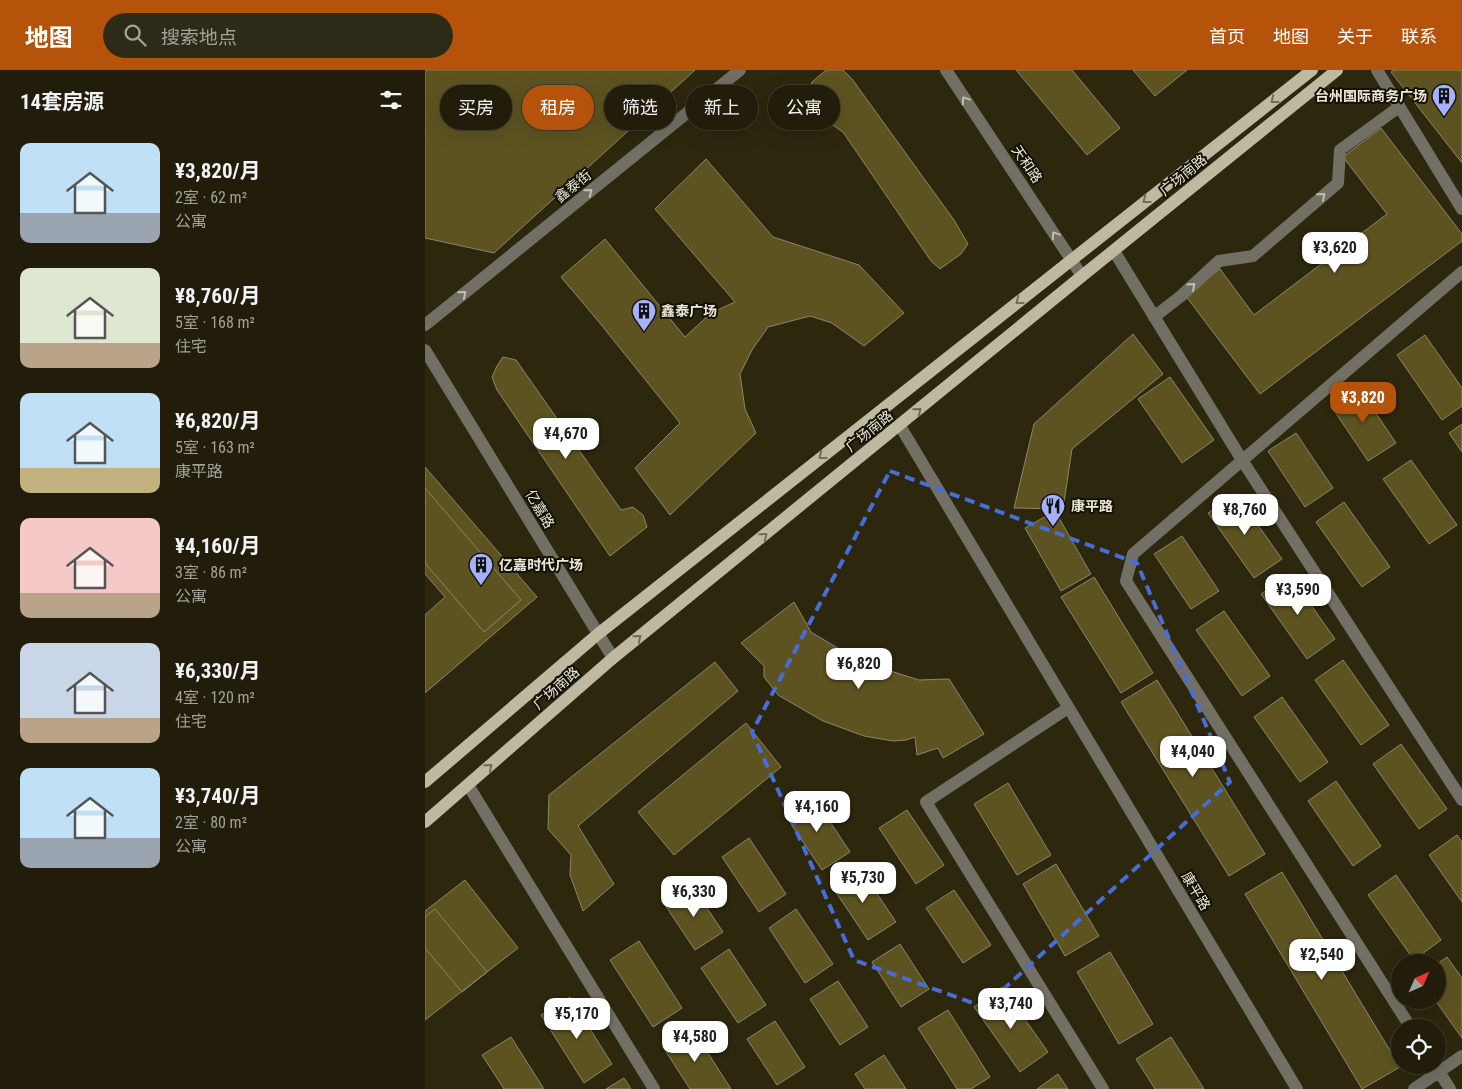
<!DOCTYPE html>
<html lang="zh">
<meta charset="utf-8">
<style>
:root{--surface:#221d0a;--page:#2e2a18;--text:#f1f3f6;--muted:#a2a29c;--line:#3f3b2b;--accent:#b45309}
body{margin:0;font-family:"Roboto Condensed","Noto Sans SC",sans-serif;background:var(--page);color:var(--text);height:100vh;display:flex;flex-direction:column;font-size:19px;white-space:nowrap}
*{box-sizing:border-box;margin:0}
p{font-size:16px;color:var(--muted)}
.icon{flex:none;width:28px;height:28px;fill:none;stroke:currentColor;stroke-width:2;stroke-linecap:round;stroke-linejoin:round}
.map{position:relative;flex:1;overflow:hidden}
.side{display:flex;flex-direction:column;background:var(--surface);width:425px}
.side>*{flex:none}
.guide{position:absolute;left:15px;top:15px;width:475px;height:45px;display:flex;gap:10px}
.needle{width:32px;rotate:45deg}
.tools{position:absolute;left:966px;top:884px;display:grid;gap:10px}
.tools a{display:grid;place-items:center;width:55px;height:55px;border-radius:50%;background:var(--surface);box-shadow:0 5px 20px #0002,0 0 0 1px var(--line);font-size:25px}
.price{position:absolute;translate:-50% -42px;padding:0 11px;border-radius:10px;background:#fff;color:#222;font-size:16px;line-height:32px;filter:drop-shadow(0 1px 2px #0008)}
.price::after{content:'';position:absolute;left:50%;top:30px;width:15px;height:11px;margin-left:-8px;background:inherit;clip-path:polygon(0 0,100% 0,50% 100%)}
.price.active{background:var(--accent);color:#fff}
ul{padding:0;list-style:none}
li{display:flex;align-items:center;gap:15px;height:125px;padding:0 20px}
li span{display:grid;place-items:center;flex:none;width:140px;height:100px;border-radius:10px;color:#555}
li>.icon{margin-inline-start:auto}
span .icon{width:60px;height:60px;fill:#fffc;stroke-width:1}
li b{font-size:21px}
h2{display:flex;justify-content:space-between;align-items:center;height:60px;padding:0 20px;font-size:21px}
.pill{padding:0 18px;border-radius:22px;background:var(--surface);box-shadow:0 5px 20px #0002,0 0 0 1px var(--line);font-size:18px;line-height:45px}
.pill.active{background:var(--accent);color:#fff}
header{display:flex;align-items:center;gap:30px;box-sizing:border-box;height:70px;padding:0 25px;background:var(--accent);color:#fff}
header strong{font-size:24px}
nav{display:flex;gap:28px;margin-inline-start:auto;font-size:18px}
.search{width:350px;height:45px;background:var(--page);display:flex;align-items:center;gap:12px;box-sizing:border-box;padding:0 18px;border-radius:28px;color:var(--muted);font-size:19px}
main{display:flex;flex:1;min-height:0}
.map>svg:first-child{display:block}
</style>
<header>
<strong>地图</strong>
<div class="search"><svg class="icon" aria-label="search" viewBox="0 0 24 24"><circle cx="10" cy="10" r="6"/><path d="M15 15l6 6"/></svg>搜索地点</div>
<nav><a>首页</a><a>地图</a><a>关于</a><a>联系</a></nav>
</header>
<main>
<section class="side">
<h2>14套房源<svg class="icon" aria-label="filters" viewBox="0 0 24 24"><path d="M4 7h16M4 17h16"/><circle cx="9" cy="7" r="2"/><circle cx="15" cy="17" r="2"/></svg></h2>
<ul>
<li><span style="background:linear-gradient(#bfe0f5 70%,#9aa5b1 0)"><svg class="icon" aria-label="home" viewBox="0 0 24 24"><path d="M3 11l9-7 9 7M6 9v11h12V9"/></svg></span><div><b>¥3,820/月</b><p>2室 · 62 m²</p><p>公寓</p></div></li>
<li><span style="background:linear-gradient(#dfe7d0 75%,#b9a48a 0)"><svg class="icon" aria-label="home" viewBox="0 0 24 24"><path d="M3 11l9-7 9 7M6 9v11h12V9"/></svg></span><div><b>¥8,760/月</b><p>5室 · 168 m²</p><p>住宅</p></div></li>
<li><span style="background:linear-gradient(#bfe0f5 75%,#c2b280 0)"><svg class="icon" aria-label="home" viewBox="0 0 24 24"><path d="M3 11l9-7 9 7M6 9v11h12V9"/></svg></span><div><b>¥6,820/月</b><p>5室 · 163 m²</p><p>康平路</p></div></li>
<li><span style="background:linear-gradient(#f6c9c9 75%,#b9a48a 0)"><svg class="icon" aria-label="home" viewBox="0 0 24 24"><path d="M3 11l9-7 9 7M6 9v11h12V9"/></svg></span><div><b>¥4,160/月</b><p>3室 · 86 m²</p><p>公寓</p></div></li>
<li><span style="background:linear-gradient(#c9d6e8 75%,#b9a48a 0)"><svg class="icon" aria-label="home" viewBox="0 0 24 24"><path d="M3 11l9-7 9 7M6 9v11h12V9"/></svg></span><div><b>¥6,330/月</b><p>4室 · 120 m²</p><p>住宅</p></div></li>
<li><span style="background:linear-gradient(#bfe0f5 70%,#9aa5b1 0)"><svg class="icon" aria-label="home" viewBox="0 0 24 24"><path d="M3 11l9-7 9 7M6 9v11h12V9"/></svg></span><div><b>¥3,740/月</b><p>2室 · 80 m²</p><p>公寓</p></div></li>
</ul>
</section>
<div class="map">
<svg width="1037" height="1019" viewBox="0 0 1037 1019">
<rect width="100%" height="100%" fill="#2d270e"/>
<!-- building -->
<path fill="#5d5321" stroke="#8c866a" d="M0 0H270L69 183 0 168Z
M401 0H418L427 9 529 150 543 174 536 184 515 199 506 191 418 62 400 50 385 44 379 33 387 12Z
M591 0H647L695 58 662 85Z
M708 0H762L730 26Z
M969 0H1037V93L966 2Z
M956 58 1037 164V171L835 324 760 225 795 199 829 245 962 144 918 87Z
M281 89 348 167 434 195 479 243 439 276 407 253 385 246 343 257 327 280 315 304 320 339 331 363 245 445 210 398 255 353 174 252 136 207 180 169 260 267 286 243 310 232 230 139Z
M708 264 738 304 647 379 638 439 589 438 609 354Z
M1000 265 1037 318V336L1017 350 972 285Z
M78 287 91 290 196 440 208 437 218 445 222 457 185 486 72 320 67 307 72 296Z
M745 307 789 370 757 393 713 329Z
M934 318 971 373 943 391 906 336Z
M1037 354V382L1024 363Z
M871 363 908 418 880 437 843 381Z
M986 390 1032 455 1004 474 958 409Z
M0 397 112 527 0 623V545L20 527 0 504Z
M0 418 96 530 59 562 0 493Z
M811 424 857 489 829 508 783 443Z
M919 432 965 497 937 517 891 452Z
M630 441 666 504 636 521 600 458Z
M757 466 794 521 766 539 729 484Z
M864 504 910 569 882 589 836 524Z
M669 507 728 603 696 623 636 527Z
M369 532 386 562 434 591 494 610 524 609 559 664 518 688 513 678 492 685 490 667 481 670 468 671 439 666 398 651 353 625 339 607V596L316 573Z
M799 541 845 606 817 626 771 560Z
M918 590 964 655 936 675 890 610Z
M290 592 313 621 153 756 189 814 158 841 145 805 146 785 123 759 124 725Z
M732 610 840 784 804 806 696 632Z
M857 627 903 692 875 712 829 647Z
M321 653 356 697 249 785 213 742Z
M976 674 1022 739 994 759 948 694Z
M911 711 956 776 928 796 883 731Z
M583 713 626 785 592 805 549 734Z
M388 726 425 782 397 800 360 745Z
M482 740 519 795 491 814 454 758Z
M1032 765 1037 772V832L1004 785Z
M324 768 361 824 334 842 297 787Z
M631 794 674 866 640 886 598 814Z
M434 797 471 852 443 870 406 815Z
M857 802 975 997 937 1019 820 824Z
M971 805 1016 870 989 890 943 825Z
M40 810 93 878 0 950V841Z
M268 817 298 862 270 880 240 835Z
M529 820 566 875 538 893 501 838Z
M10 839 62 902 37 922 0 878V847Z
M371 839 408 894 380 913 344 858Z
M214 871 257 938 228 957 185 890Z
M475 874 504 919 476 937 447 892Z
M304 879 341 935 313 953 276 898Z
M685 882 728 954 694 974 652 902Z
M1022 887 1037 908V968L1010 930H1012V894Z
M413 911 443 957 415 975 385 929Z
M577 917 623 982 595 1002 549 937Z
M145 927 187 994 159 1013 116 945Z
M523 940 565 1007 546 1019H532L493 958Z
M350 951 380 997 352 1015 322 969Z
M267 958 306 1019H265L238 977Z
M86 967 119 1019H79L57 985Z
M746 967 779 1019H730L711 989Z
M459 985 481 1019H440L430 1004Z
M633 1004 643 1019H612Z
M199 1008 206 1019H181Z"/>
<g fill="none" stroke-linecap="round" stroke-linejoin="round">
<!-- minor -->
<path stroke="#727064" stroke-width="12" d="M521 0 657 206
M952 0 1037 139
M689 181 817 390 1037 730
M729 247 756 226 794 191 828 186 913 113 915 80 974 37
M0 255 315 0
M0 280 188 588
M475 356 872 1019
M643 638 501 732 678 1019
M43 715 229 1019
M986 958 701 511 708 484 1037 202
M1010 995 1025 1019
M989 1019 1037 986"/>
<!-- major -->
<path stroke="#beb9a0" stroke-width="12" d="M0 712 173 564 887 0
M0 752 188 588 657 206 912 0"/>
</g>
<!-- one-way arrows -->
<defs><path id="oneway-chevron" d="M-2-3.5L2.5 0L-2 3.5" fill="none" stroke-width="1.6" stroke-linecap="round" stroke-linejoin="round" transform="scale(1.25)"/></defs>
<g stroke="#c1bfb1">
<use href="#oneway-chevron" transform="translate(540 30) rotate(-124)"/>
<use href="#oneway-chevron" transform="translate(164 122) rotate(-39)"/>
<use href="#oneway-chevron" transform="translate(897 126) rotate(-41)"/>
<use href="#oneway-chevron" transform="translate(630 165) rotate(-124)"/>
<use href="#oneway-chevron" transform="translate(767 216) rotate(-42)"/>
<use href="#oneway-chevron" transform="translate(38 224) rotate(-39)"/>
</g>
<g stroke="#716d5b">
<use href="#oneway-chevron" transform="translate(849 30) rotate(142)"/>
<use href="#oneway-chevron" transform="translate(721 130) rotate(142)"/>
<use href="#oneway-chevron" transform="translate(594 231) rotate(142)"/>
<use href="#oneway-chevron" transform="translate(493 341) rotate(-39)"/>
<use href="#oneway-chevron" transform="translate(397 386) rotate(142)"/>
<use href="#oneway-chevron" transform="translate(339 466) rotate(-39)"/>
<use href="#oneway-chevron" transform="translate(213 568) rotate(-39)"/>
<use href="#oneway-chevron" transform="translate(64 697) rotate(-41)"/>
</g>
<!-- marked area -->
<path fill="none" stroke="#466dd8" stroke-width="4" stroke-dasharray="10 6" stroke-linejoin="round" d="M465 401 712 493 805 712 559 937 429 890 327 662Z"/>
<!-- icons -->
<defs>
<symbol id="building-pin" viewBox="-11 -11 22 30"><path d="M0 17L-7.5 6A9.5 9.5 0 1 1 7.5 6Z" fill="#a6b1fc" stroke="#131006"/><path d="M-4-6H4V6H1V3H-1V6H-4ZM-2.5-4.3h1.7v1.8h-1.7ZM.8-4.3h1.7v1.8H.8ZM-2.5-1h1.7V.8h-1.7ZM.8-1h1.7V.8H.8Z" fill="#111"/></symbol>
<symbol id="restaurant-pin" viewBox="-11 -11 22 30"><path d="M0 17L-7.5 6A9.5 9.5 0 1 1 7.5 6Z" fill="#a6b1fc" stroke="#131006"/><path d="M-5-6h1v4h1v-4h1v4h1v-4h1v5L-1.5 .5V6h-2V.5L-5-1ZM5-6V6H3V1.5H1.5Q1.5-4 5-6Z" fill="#111"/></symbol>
</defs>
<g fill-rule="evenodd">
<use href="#building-pin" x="1005" y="12" width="28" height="38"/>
<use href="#building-pin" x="205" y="227" width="28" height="38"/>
<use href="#restaurant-pin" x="614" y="422" width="28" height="38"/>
<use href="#building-pin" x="42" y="481" width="28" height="38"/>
</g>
<g text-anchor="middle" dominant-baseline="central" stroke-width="4" stroke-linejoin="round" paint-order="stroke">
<!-- poi labels -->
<g font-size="14" font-weight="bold" fill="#ece9da" stroke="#131006" text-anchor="start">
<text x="1002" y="26" text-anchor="end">台州国际商务广场</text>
<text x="236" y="241">鑫泰广场</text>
<text x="646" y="436">康平路</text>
<text x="74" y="495">亿嘉时代广场</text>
</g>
<!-- street labels -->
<g font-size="14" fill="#ece9da" stroke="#131006">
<text transform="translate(602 94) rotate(56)">天和路</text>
<text transform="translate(758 105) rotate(-39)">广场南路</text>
<text transform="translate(148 116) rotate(-39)">鑫泰街</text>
<text transform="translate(444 361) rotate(-39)">广场南路</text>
<text transform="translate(115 439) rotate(59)">亿嘉路</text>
<text transform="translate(131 618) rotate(-41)">广场南路</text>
<text transform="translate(771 821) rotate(59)">康平路</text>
</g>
</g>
</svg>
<div class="tools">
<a><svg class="needle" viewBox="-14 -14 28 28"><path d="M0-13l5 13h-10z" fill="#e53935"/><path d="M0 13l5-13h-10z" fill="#a2a29c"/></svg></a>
<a><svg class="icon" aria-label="locate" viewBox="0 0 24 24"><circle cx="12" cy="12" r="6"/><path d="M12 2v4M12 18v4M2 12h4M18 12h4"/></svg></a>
</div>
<b class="price" style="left:910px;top:204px">¥3,620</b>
<b class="price active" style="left:938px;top:354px">¥3,820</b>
<b class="price" style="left:141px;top:390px">¥4,670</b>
<b class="price" style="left:820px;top:466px">¥8,760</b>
<b class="price" style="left:873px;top:546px">¥3,590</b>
<b class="price" style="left:434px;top:620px">¥6,820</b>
<b class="price" style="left:768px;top:708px">¥4,040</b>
<b class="price" style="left:392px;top:763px">¥4,160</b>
<b class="price" style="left:438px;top:834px">¥5,730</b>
<b class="price" style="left:269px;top:848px">¥6,330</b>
<b class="price" style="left:897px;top:911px">¥2,540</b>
<b class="price" style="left:586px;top:960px">¥3,740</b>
<b class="price" style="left:152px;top:970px">¥5,170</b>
<b class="price" style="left:270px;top:993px">¥4,580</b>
<div class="guide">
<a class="pill">买房</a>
<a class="pill active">租房</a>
<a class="pill">筛选</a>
<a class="pill">新上</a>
<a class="pill">公寓</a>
</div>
</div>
</main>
